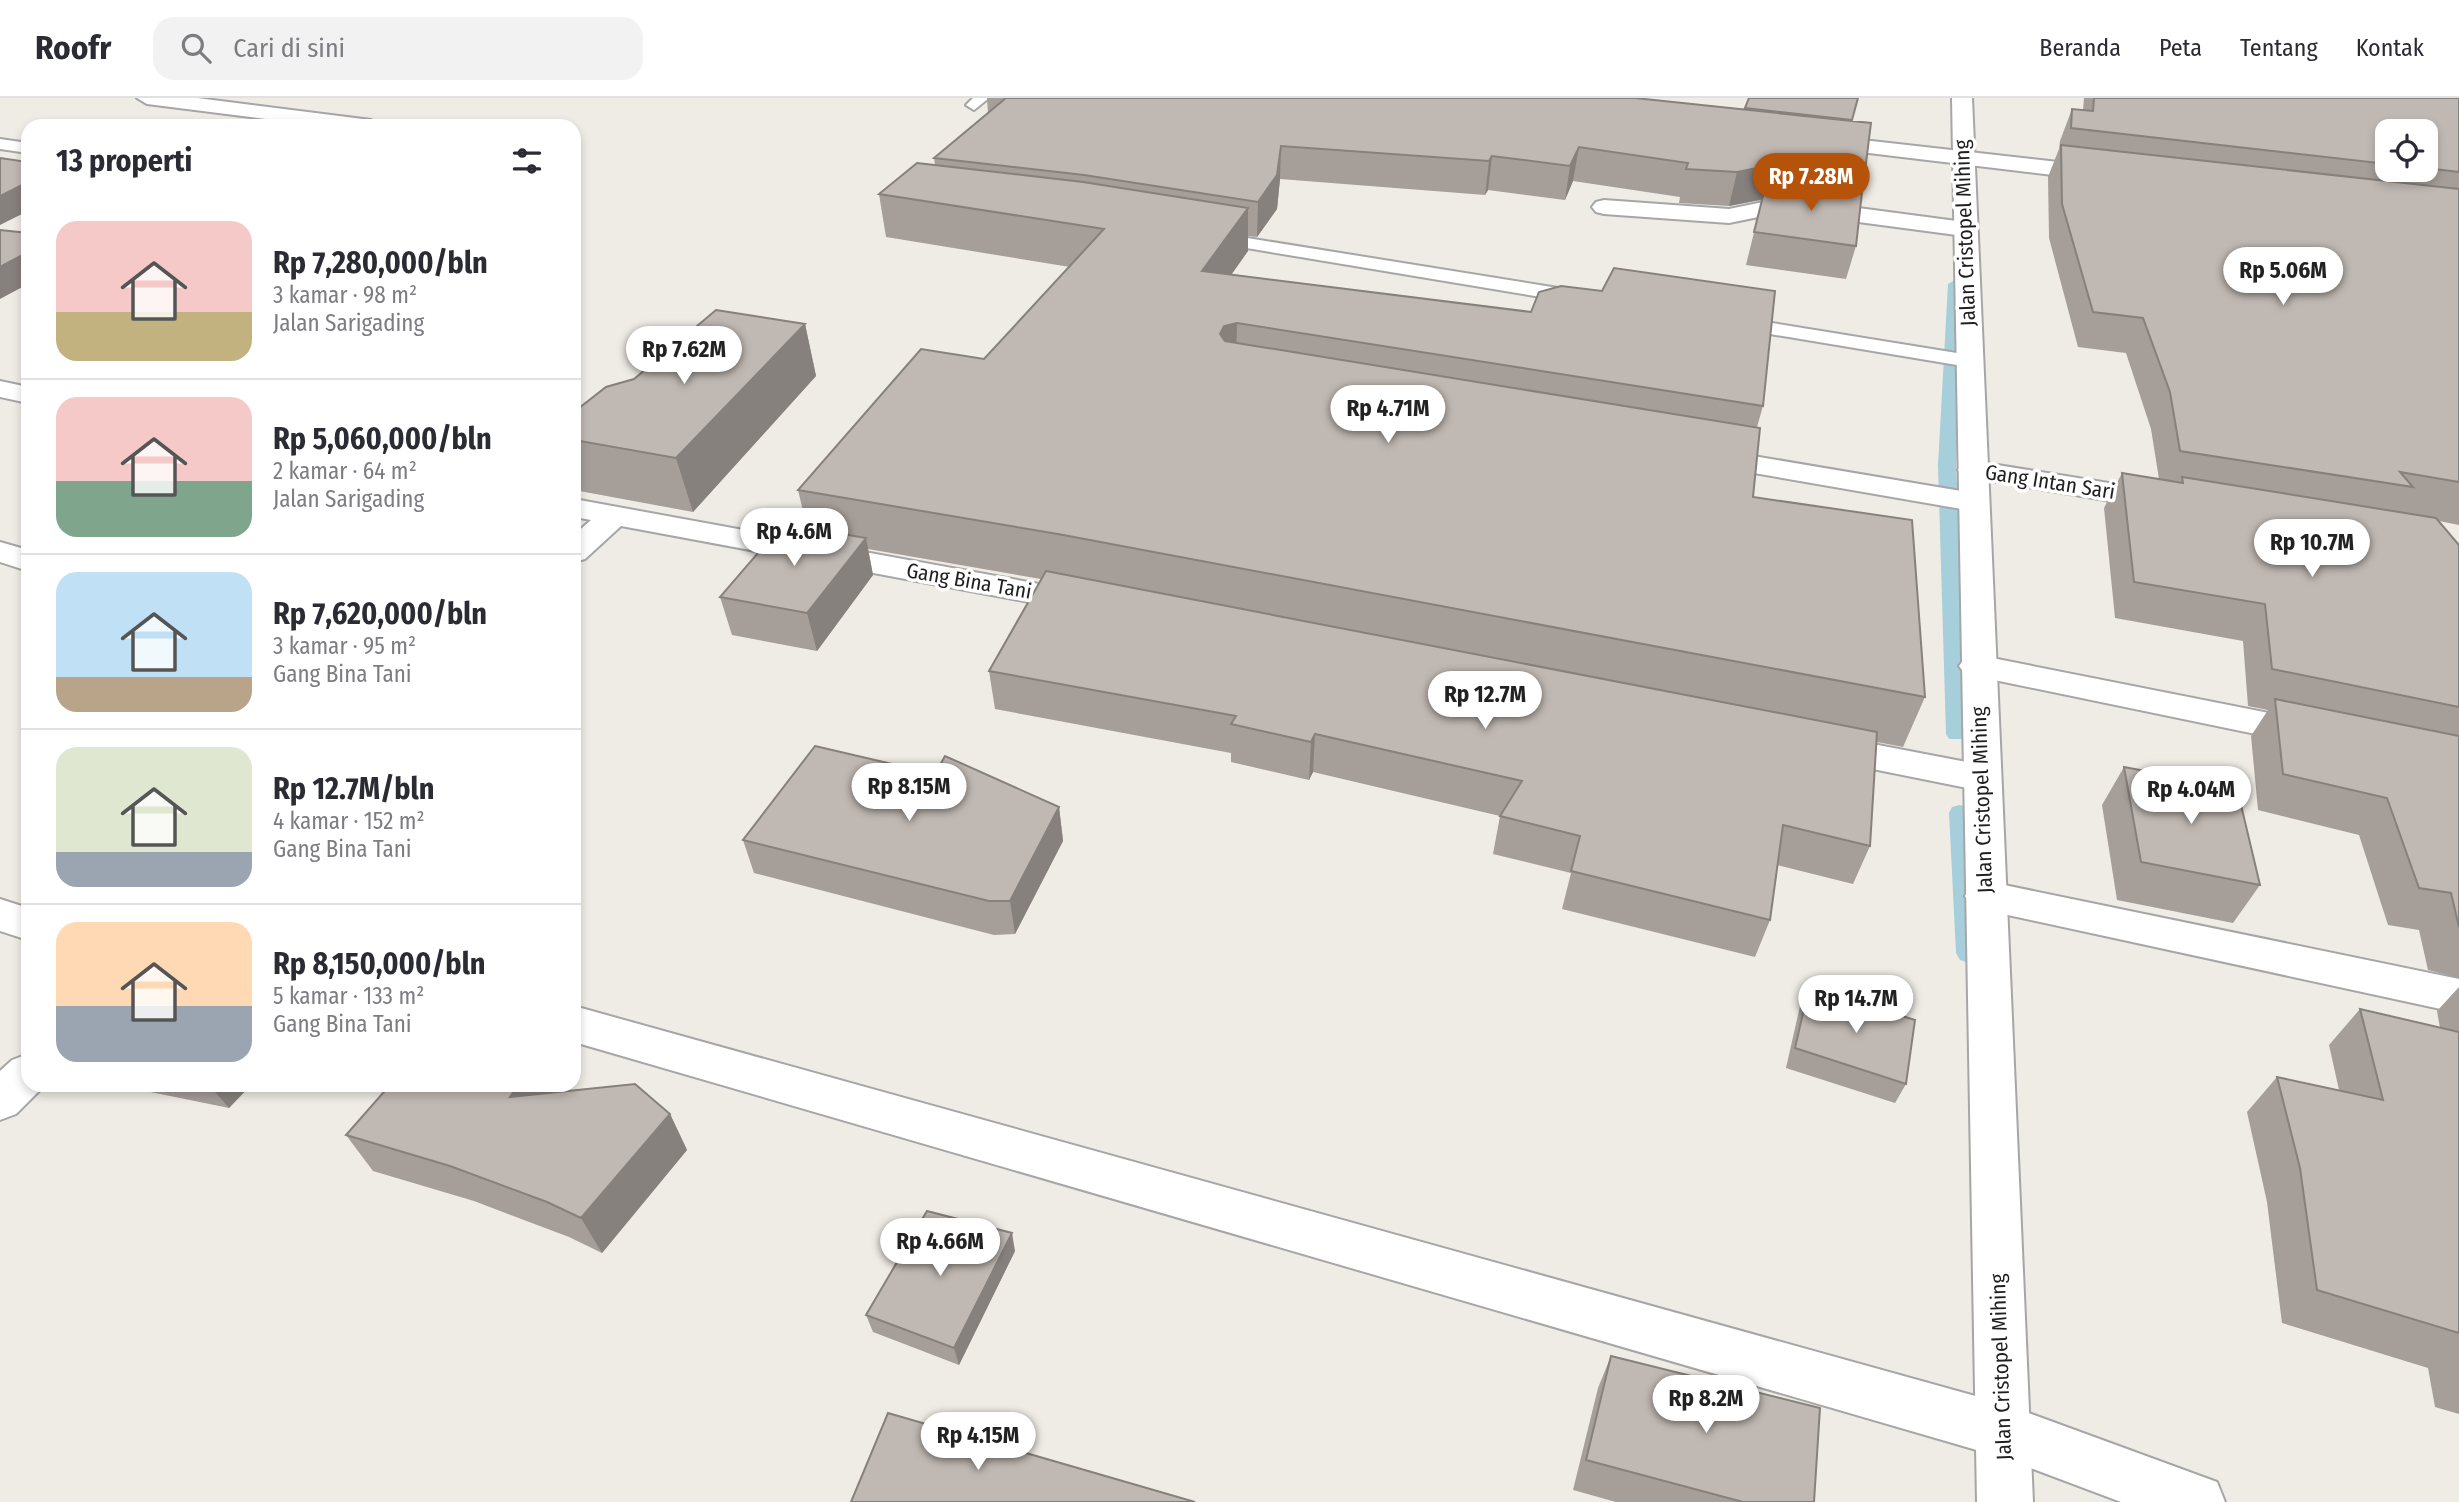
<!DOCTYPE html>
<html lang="id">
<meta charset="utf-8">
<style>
:root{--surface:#fff;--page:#f2f2f3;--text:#2b2b33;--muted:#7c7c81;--line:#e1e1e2;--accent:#b45309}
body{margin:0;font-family:"Fira Sans Condensed",sans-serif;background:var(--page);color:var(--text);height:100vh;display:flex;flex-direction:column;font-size:26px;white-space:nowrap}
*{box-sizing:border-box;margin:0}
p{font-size:23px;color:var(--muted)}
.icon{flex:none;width:38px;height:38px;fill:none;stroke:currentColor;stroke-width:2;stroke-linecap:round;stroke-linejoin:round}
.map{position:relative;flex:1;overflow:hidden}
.panel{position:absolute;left:21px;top:21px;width:560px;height:973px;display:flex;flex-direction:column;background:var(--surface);border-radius:21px;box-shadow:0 4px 10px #0003}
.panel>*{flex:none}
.tools{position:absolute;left:2375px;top:21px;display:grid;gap:14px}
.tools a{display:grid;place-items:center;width:63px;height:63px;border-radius:14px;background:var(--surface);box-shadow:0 4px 10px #0003;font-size:35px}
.price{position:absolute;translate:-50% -60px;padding:0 16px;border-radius:24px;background:#fff;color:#222;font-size:23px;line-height:46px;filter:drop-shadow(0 2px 4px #0008)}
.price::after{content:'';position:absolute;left:50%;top:42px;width:21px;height:16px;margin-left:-10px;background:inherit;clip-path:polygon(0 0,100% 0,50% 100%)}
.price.active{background:var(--accent);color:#fff}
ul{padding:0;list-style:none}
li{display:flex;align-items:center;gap:21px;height:175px;padding:0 35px}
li+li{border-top:2px solid var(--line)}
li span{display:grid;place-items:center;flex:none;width:196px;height:140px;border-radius:21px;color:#555}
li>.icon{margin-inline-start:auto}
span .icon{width:84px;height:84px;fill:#fffc;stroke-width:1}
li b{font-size:30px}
h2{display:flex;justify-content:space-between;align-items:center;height:84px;padding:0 35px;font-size:30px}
header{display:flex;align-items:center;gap:42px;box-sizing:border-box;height:98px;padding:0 35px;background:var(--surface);border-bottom:2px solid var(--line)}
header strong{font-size:33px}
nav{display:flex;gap:38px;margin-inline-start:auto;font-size:24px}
.search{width:490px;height:63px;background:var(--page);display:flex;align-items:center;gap:18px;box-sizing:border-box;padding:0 24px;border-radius:21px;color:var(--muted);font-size:26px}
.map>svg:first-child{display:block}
</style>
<header>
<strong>Roofr</strong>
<div class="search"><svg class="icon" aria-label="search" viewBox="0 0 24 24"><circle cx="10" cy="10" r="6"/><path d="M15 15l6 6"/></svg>Cari di sini</div>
<nav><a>Beranda</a><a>Peta</a><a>Tentang</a><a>Kontak</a></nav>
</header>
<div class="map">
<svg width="2459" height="1404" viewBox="0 0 2459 1404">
<rect width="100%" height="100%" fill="#efece5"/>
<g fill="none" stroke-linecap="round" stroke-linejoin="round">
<!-- stream -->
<path fill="#a7cedb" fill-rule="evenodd" d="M1955 182 1962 186 1956 367 1968 636 1965 641H1949L1946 636 1938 367 1948 186Z
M1960 707 1968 709 1971 715 1982 855 1978 862 1969 865 1960 862 1956 855 1949 715 1952 709Z"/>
<defs>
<path id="service" d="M973 0H989L974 12 966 7Z
M0 41 28 45V55L0 51Z
M1210 134 1577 193 1586 199 1577 205 1204 143 1201 139 1204 135Z
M1735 219 1969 257 1979 263 1969 269 1728 229 1725 225Z"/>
<path id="minor" d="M137 0H197L371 22 382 28H321L147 6Z
M1818 37 2102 69 2113 76 2102 83 1810 48 1807 43 1810 38Z
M1783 100 1964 124 1972 126 1976 131 1972 136 1964 138 1783 114 1729 125 1604 116 1596 114 1592 109 1596 104 1604 102 1729 111Z
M0 283 28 289V305L0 299Z
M1706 350 1973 395 1984 397 1988 404 1984 411 1973 413 1696 365 1691 359 1696 353Z
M1973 363 2164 394 2175 396 2179 403 2175 410 2164 412 1962 378 1958 372 1962 366Z
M574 401 1083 494 1095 497 1100 504 1095 511 1083 514 621 428 585 461 574 464V437L591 422 574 419Z
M0 444 28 452V473L0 464Z
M1977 557 2309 623 2322 626 2327 635 2322 644 2309 647 1965 576 1959 568 1965 560Z
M1826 637 1982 667 1995 671 2001 680 1995 689 1982 693 1813 659 1807 650 1813 641Z
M1985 783 2459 881V915L1971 809 1965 798 1971 787Z
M0 801 28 810V842L0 833Z
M574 908 2004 1306 2217 1384 2225 1404H2121L2004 1360 574 944Z
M28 956V987H45L16 1016 0 1022V973L12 962Z"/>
<path id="tertiary" d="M1952 0H1972L2033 1404H1977Z"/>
</defs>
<!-- service casing -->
<use href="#service" stroke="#a6a6a6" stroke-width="4"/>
<!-- minor casing -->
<use href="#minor" stroke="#a6a6a6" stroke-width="4"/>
<!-- tertiary casing -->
<use href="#tertiary" stroke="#a6a6a6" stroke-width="4"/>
<!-- service -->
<use href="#service" fill="#fff" fill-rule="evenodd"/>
<!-- minor -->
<use href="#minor" fill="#fff" fill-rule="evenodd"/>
<!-- tertiary -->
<use href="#tertiary" fill="#fff" fill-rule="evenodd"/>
</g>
<!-- wall -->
<path fill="#a59e99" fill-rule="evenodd" d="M987 0H1635L1744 11 1749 0 1852 23 1865 73 1859 94 1856 148 1846 181 1746 167 1762 102 1729 108 1679 105 1680 99 1573 83 1565 102 1488 92 1485 97 1280 81 1277 111 1257 139 1248 138V153L1231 177 1763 308 1757 329 1753 399 1925 599 1903 649 1877 644 1870 748 1853 786 1777 767 1770 822 1755 859 1562 811 1571 775 1493 756 1500 718 1313 674 1309 682 1231 664V655L995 611 989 573 1041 481 868 451 873 477 817 553 732 537 720 499 807 430 798 392 984 261 1070 169 886 139 879 96 935 67 934 60 988 15Z
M2084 0H2459V427L2439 423 2459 447V880L2428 872 2419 832 2388 827 2359 737 2258 712 2251 638 2268 612 2248 608 2243 543 2115 520 2104 410 2122 375 2159 381 2151 331 2126 255 2078 249 2049 140 2048 79 2059 51 2060 43 2072 11 2083 12ZM2387 33H2426V72H2387Z
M805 226 816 278 693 414 574 392V314L634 281Z
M2124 669 2260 787 2233 825 2117 802 2102 707Z
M1059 709 1063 743 1015 836 994 837 754 775 743 742Z
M1809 889 1906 986 1895 1005 1786 970 1800 908Z
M2459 889V1316L2435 1309 2428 1270 2282 1225 2267 1104 2247 1014 2277 979 2339 992 2329 947 2360 911 2440 930 2437 913Z
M116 987H251L229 1010Z
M560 987 556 994 670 1016 687 1052 602 1155 569 1139 474 1103 373 1073 346 1037Z
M1015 1153 959 1267 873 1234 866 1217Z
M1611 1258 1814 1404H1616L1573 1392 1598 1290Z"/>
<!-- shaded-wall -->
<path fill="#86817d" d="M1281 48 1280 81 1277 111 1257 139 1258 104Z
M1579 49 1573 83 1565 102 1570 68Z
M1492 58 1488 92 1485 97 1489 63Z
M1792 63 1783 97 1729 108 1737 74Z
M28 84V113L0 127V98Z
M1248 110V153L1202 218V173Z
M28 154V186L0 201V169Z
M1237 225 1236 270 1220 236 1224 228Z
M805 226 816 278 693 414 676 360Z
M866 440 873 477 817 553 807 515Z
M1315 636 1313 674 1309 682 1311 644Z
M1059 709 1063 743 1015 836 1010 803Z
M209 987H251L229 1010Z
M518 987H560L532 1035 510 999Z
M670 1016 687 1052 602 1155 581 1120Z
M1012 1135 1015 1153 959 1267 954 1250Z"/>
<!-- building -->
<path fill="#c0b8b2" stroke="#86817d" stroke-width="2" d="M1006 0H1635L1871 25 1865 73 1792 63 1737 74 1686 71 1688 65 1579 49 1570 68 1492 58 1489 63 1281 48 1277 77 1258 104 1084 77 934 60Z
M1749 0H1858L1852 22 1745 10Z
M2094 0H2459V74L2426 70V33H2387V66L2071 30 2072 11 2093 13Z
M2061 47 2459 91V384L2400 374 2413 389 2180 353 2170 294 2143 220 2093 214 2062 106Z
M0 60 28 64V84L0 98Z
M917 65 1083 84 1248 110 1202 173 1531 214 1539 194 1561 188 1602 193 1614 170 1775 193 1763 308 1237 225 1224 228 1220 236 1225 243 1760 330 1753 399 1912 422 1925 599 1058 436 798 392 921 251 984 261 1104 131 879 96Z
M1792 85 1862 94 1856 148 1754 134 1765 90Z
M0 132 28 135V154L0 169Z
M716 212 805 226 676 360 574 342V314L606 289 634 281Z
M2122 375 2183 385 2182 379 2436 420 2459 447V609L2272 571 2265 506 2134 484Z
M783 426 866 440 807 515 720 499Z
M1046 473 1877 634 1870 748 1783 727 1770 822 1571 773 1580 738 1500 718 1522 683 1315 636 1311 644 1231 626 1236 618 989 573Z
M2275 601 2459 638V829L2451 795 2419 790 2387 700 2283 676Z
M815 648 935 676 945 658 1059 709 1010 803H989L743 742Z
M2124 669 2237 690 2260 787 2141 764Z
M1809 889 1915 922 1906 986 1795 950Z
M2360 911 2459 934V1235L2317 1192 2300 1070 2277 979 2383 1002Z
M635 986 670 1016 581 1120 547 1104 450 1068 346 1037 390 987H518L510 999Z
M927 1113 1012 1135 954 1250 866 1217Z
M1611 1258 1820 1310 1814 1404H1743L1586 1362Z
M888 1315 1195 1404H851Z"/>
<g text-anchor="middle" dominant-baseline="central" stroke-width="7" stroke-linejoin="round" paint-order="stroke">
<!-- street labels -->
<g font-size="21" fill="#1f1f1f" stroke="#fff">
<text transform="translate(1965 135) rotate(-92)">Jalan Cristopel Mihing</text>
<text transform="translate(2050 384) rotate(9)">Gang Intan Sari</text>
<text transform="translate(969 483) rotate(10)">Gang Bina Tani</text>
<text transform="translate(1982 702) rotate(-92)">Jalan Cristopel Mihing</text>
<text transform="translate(2001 1269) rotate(-92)">Jalan Cristopel Mihing</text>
</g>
</g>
</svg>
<div class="tools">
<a><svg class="icon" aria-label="locate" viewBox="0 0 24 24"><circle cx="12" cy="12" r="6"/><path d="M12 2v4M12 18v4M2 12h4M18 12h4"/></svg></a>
</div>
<b class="price active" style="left:1811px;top:115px">Rp 7.28M</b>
<b class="price" style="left:2283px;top:209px">Rp 5.06M</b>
<b class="price" style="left:684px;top:288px">Rp 7.62M</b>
<b class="price" style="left:1388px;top:347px">Rp 4.71M</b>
<b class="price" style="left:794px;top:470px">Rp 4.6M</b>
<b class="price" style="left:2312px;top:481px">Rp 10.7M</b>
<b class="price" style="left:1485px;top:633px">Rp 12.7M</b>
<b class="price" style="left:909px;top:725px">Rp 8.15M</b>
<b class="price" style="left:2191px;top:728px">Rp 4.04M</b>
<b class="price" style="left:1856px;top:937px">Rp 14.7M</b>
<b class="price" style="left:940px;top:1180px">Rp 4.66M</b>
<b class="price" style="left:1706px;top:1337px">Rp 8.2M</b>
<b class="price" style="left:978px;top:1374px">Rp 4.15M</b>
<section class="panel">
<h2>13 properti<svg class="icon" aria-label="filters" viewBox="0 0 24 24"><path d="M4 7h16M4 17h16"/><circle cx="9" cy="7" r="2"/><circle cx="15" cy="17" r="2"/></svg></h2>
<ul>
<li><span style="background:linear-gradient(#f6c9c9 65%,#c2b280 0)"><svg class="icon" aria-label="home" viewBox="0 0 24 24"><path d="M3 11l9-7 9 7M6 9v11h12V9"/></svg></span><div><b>Rp 7,280,000/bln</b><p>3 kamar · 98 m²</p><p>Jalan Sarigading</p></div></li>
<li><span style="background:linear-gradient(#f6c9c9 60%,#7fa58c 0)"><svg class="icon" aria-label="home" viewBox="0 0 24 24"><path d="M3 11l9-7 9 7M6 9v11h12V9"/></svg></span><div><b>Rp 5,060,000/bln</b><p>2 kamar · 64 m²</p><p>Jalan Sarigading</p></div></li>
<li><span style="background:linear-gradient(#bfe0f5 75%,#b9a48a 0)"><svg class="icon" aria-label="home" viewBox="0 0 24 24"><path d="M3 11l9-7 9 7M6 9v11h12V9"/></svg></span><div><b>Rp 7,620,000/bln</b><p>3 kamar · 95 m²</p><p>Gang Bina Tani</p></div></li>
<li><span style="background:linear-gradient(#dfe7d0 75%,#9aa5b1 0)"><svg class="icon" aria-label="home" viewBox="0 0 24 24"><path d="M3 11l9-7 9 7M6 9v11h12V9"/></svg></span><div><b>Rp 12.7M/bln</b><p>4 kamar · 152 m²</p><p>Gang Bina Tani</p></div></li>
<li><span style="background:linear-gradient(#ffd9b3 60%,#9aa5b1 0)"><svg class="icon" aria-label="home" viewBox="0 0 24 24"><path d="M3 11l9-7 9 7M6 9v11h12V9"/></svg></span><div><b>Rp 8,150,000/bln</b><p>5 kamar · 133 m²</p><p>Gang Bina Tani</p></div></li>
</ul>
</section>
</div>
